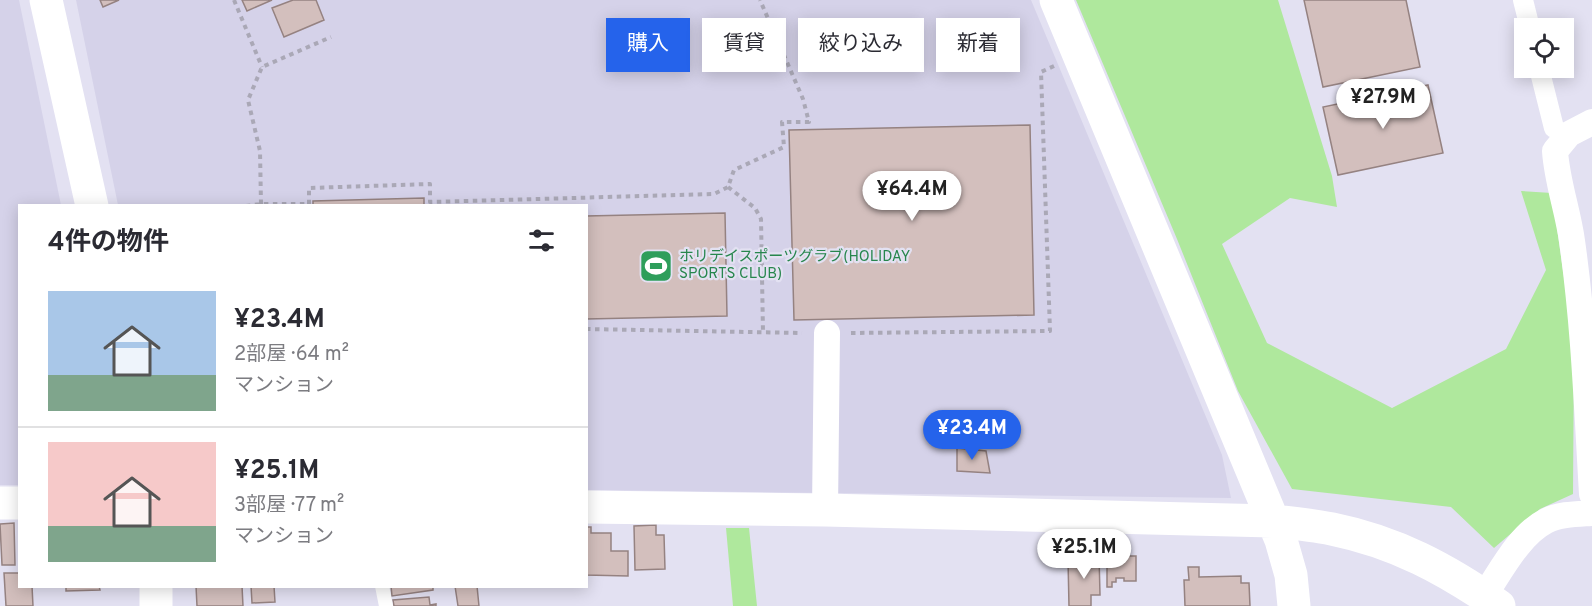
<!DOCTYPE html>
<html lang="ja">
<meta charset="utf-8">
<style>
:root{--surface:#fff;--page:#f7f7f7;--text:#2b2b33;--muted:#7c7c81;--line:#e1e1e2;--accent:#2563eb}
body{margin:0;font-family:Overpass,"Noto Sans JP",sans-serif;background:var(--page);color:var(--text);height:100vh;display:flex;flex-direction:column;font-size:22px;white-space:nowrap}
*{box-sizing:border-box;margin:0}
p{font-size:20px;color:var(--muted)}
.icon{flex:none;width:33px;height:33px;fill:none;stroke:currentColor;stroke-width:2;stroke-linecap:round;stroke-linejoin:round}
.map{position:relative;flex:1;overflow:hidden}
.details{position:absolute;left:18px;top:204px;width:570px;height:384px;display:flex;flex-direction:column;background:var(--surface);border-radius:0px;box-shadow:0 3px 15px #0003}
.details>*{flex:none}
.guide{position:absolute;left:606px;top:18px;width:570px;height:54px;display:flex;gap:12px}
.tools{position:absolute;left:1514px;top:18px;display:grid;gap:12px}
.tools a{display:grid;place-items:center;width:60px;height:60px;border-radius:0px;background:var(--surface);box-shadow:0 3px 15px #0003;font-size:30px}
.price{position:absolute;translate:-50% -51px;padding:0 14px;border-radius:21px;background:#fff;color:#222;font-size:20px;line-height:39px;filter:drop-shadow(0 2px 3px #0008)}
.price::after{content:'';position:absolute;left:50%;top:36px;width:18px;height:14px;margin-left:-9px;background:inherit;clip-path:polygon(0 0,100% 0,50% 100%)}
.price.current{background:var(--accent);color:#fff}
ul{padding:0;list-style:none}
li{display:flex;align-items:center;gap:18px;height:150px;padding:0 30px}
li+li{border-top:2px solid var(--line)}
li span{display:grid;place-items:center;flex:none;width:168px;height:120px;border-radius:0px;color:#555}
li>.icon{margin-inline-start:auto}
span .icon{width:72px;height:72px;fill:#fffc;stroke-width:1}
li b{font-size:26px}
h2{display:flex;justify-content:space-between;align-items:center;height:72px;padding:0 30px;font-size:26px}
.chip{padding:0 21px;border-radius:0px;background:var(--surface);box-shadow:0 3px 15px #0003;font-size:21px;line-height:54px}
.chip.current{background:var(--accent);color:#fff}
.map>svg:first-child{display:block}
</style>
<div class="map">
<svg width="1592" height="606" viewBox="0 0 1592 606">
<rect width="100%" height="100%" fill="#e3e1f2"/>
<!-- built -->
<path fill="#d5d2e9" d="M0 0H19L61 205 20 206 19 485H0Z
M76 0H1031L1222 455 1231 498 587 490 586 206 118 205Z"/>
<!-- green -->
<path fill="#afe89d" d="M1076 0H1278L1332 176 1337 207 1290 198 1222 244 1267 343 1392 408 1506 349 1546 270 1521 191 1552 193 1574 348 1573 494 1540 509 1494 548 1451 507 1292 489 1238 391 1177 239Z
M726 528H749L757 606H733Z"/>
<!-- building -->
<path fill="#d3bfbd" stroke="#958281" stroke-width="1.5" d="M100 0H119L103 7Z
M242 0H272L247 11Z
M293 0H316L324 20 284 37 272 8Z
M1304 0H1406L1420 67 1323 87Z
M1428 85 1443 153 1338 175 1323 107Z
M1030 125 1034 315 794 320 789 130Z
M424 198V206H313V201Z
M725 213 727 316 586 319V216Z
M957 448 986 451 990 473 957 471Z
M14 523 15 565H2L0 524Z
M656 525V535H664L665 569 635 570 634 526Z
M586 527H591V533H611V551H628V576L586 575Z
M1118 553H1126V556H1136V581H1124V578H1116V582H1112V587H1107V557H1118Z
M1099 555 1100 595H1091V606H1069L1068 560 1076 559V556Z
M1188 567H1199V577L1241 576V583H1249L1250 606H1185L1184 580H1189Z
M4 573H20V586H32L33 606H6Z
M66 586H99L100 590 66 591Z
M196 586H242L243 606H197Z
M251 586H274L275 602 252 603Z
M391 586H433V590L392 596Z
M455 586H477L479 606H458Z
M429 597 430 605 436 604V606H394L393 600Z"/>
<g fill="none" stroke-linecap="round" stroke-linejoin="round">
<!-- path -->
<path stroke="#aaa8b6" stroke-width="4" stroke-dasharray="4.5 4.5" stroke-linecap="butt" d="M234 0 262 67
M728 187 755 208 761 219 763 333
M261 204 260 151 248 100 262 67 331 37
M246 206 261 204H309V188L430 184V202L714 194 728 187 734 170 784 147 782 122H809L803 99 760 0
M586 329 802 333
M851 333 1050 331 1041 72 1054 66"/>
<!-- service -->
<path stroke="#fff" stroke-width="14" d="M382 586 386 606"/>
<!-- pedestrian -->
<path stroke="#fff" stroke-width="20" d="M1523 0 1530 28
M1539 68 1554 128"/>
<!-- minor -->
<path stroke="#fff" stroke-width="26" d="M1592 122 1569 134 1555 151C1557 182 1568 211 1572 241 1584 325 1587 410 1592 494
M825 510 827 333
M1484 596C1501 571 1519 535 1546 521 1560 514 1577 514 1592 513"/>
<!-- tertiary -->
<path stroke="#fff" stroke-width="33" d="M46 0 92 206
M1056 0 1281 540 1291 575 1294 606
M0 503H20
M586 507 825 510 1273 521C1292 523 1313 525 1332 529 1396 542 1446 569 1499 606
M156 586V606"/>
</g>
<!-- icons -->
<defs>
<symbol id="stadium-square" viewBox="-11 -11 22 22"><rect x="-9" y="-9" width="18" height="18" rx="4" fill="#2e9e5b" stroke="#e3e1f2"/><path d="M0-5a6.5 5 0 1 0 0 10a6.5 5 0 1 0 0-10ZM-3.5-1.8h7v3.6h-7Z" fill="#fff"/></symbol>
</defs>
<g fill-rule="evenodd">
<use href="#stadium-square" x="637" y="247" width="38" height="38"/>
</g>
<g text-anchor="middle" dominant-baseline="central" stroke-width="4.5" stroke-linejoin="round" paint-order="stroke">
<!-- leisure labels -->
<g font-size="15" fill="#27864d" stroke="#e3e1f2" text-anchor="start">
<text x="679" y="257">ホリデイスポーツグラブ(HOLIDAY<tspan x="679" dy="17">SPORTS CLUB)</tspan></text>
</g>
</g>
</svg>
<div class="tools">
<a><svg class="icon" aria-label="locate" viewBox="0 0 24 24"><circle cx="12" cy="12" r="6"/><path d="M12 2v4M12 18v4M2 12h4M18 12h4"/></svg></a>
</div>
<b class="price" style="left:1383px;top:130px">¥27.9M</b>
<b class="price" style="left:912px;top:222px">¥64.4M</b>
<b class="price current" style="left:972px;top:461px">¥23.4M</b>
<b class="price" style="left:1084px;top:580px">¥25.1M</b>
<div class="guide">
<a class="chip current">購入</a>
<a class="chip">賃貸</a>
<a class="chip">絞り込み</a>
<a class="chip">新着</a>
</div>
<section class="details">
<h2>4件の物件<svg class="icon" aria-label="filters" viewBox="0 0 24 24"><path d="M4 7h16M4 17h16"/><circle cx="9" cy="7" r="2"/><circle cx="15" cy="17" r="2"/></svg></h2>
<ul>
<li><span style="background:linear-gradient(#a9c7e8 70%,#7fa58c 0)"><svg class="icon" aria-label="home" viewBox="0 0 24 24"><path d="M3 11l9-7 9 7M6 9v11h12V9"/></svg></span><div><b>¥23.4M</b><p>2部屋 · 64 m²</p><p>マンション</p></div></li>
<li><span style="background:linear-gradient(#f6c9c9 70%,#7fa58c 0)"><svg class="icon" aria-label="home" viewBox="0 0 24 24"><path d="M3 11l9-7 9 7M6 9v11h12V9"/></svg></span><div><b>¥25.1M</b><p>3部屋 · 77 m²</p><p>マンション</p></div></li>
</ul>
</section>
</div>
